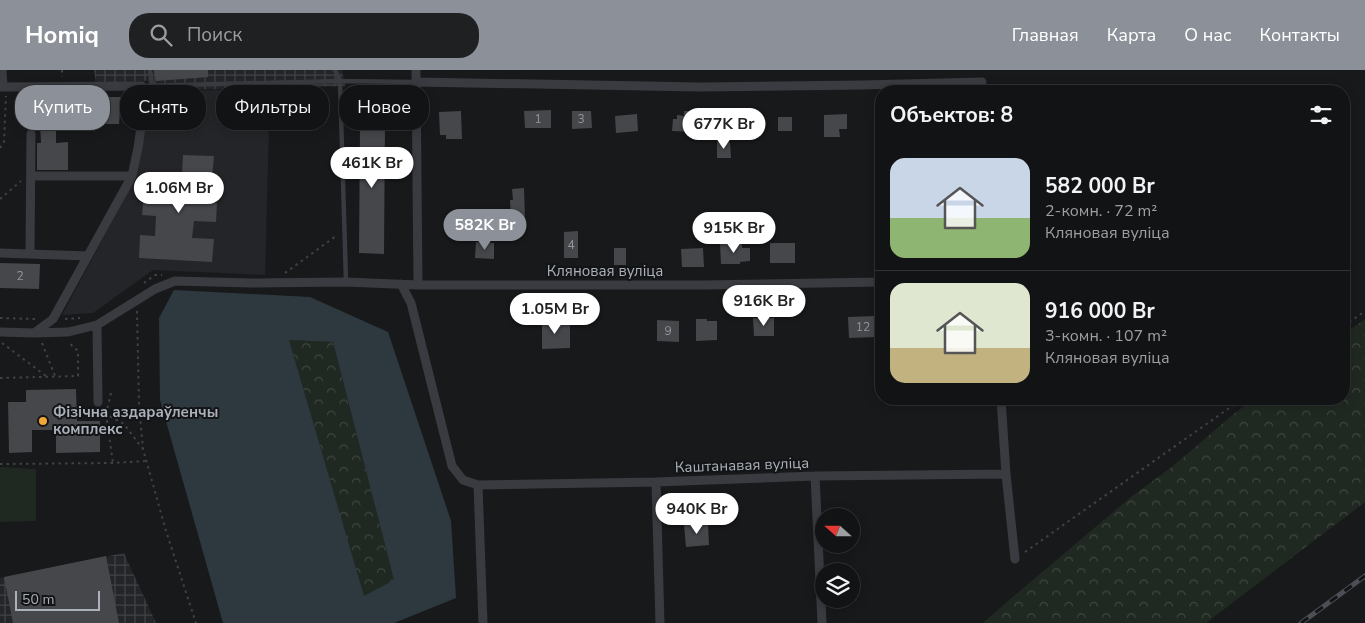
<!DOCTYPE html>
<html lang="ru">
<meta charset="utf-8">
<style>
:root{--surface:#121314;--page:#1f2022;--text:#f1f3f6;--muted:#9c9ea0;--line:#313234;--accent:#8c9099}
body{margin:0;font-family:"Nunito Sans",sans-serif;background:var(--page);color:var(--text);height:100vh;display:flex;flex-direction:column;font-size:19px;white-space:nowrap}
*{box-sizing:border-box;margin:0}
p{font-size:16px;color:var(--muted)}
.icon{flex:none;width:28px;height:28px;fill:none;stroke:currentColor;stroke-width:2;stroke-linecap:round;stroke-linejoin:round}
.map{position:relative;flex:1;overflow:hidden}
.drawer{position:absolute;left:875px;top:15px;width:475px;height:320px;display:flex;flex-direction:column;background:var(--surface);border-radius:20px;box-shadow:0 2px 12px #0003,0 0 0 1px var(--line)}
.drawer>*{flex:none}
.guide{position:absolute;left:15px;top:15px;width:475px;height:45px;display:flex;gap:10px}
.needle{width:32px;rotate:291deg}
.buttons{position:absolute;left:815px;top:438px;display:grid;gap:10px}
.buttons a{display:grid;place-items:center;width:45px;height:45px;border-radius:50%;background:var(--surface);box-shadow:0 2px 12px #0003,0 0 0 1px var(--line);font-size:25px}
.scale{position:absolute;left:15px;bottom:12px;width:85px;box-sizing:border-box;padding-left:5px;border:2px solid #abb1ba;border-top:0;font-size:14px;line-height:18px;white-space:nowrap;color:#abb1ba;-webkit-text-stroke:4px #131416;paint-order:stroke}
.price{position:absolute;translate:-50% -42px;padding:0 11px;border-radius:18px;background:#fff;color:#222;font-size:16px;line-height:32px;filter:drop-shadow(0 1px 2px #0008)}
.price::after{content:'';position:absolute;left:50%;top:30px;width:15px;height:11px;margin-left:-8px;background:inherit;clip-path:polygon(0 0,100% 0,50% 100%)}
.price.on{background:var(--accent);color:#fff}
ul{padding:0;list-style:none}
li{display:flex;align-items:center;gap:15px;height:125px;padding:0 15px}
li+li{border-top:1px solid var(--line)}
li span{display:grid;place-items:center;flex:none;width:140px;height:100px;border-radius:15px;color:#555}
li>.icon{margin-inline-start:auto}
span .icon{width:60px;height:60px;fill:#fffc;stroke-width:1}
li b{font-size:21px}
h2{display:flex;justify-content:space-between;align-items:center;height:60px;padding:0 15px;font-size:21px}
.chip{padding:0 18px;border-radius:20px;background:var(--surface);box-shadow:0 2px 12px #0003,0 0 0 1px var(--line);font-size:18px;line-height:45px}
.chip.on{background:var(--accent);color:#fff}
header{display:flex;align-items:center;gap:30px;box-sizing:border-box;height:70px;padding:0 25px;background:var(--accent);color:#fff}
header strong{font-size:24px}
nav{display:flex;gap:28px;margin-inline-start:auto;font-size:18px}
.search{width:350px;height:45px;background:var(--page);display:flex;align-items:center;gap:12px;box-sizing:border-box;padding:0 18px;border-radius:20px;color:var(--muted);font-size:19px}
.map>svg:first-child{display:block}
</style>
<header>
<strong>Homiq</strong>
<div class="search"><svg class="icon" aria-label="search" viewBox="0 0 24 24"><circle cx="10" cy="10" r="6"/><path d="M15 15l6 6"/></svg>Поиск</div>
<nav><a>Главная</a><a>Карта</a><a>О нас</a><a>Контакты</a></nav>
</header>
<div class="map">
<svg width="1365" height="553" viewBox="0 0 1365 553">
<defs>
<pattern id="industrial-grid" width="8" height="8" patternUnits="userSpaceOnUse" patternTransform="scale(1.25)"><rect width="8" height="8" fill="#242528"/><path d="M0 4h8M4 0v8" fill="none" stroke="#414245"/></pattern>
<pattern id="forest-crowns" width="20" height="18" patternUnits="userSpaceOnUse" patternTransform="scale(1.25)"><rect width="20" height="18" fill="#202921"/><path d="M2 6a3 3 0 1 1 6 0M12 15a3 3 0 1 1 6 0" fill="none" stroke="#3e463f"/></pattern>
</defs>
<rect width="100%" height="100%" fill="#18191b"/>
<!-- built -->
<path fill="#242528" d="M270 19 265 205 153 200 93 243 62 245 137 105 150 22Z"/>
<!-- industrial -->
<path fill="url(#industrial-grid)" d="M94 0H342L345 16 148 21 147 11 96 13Z
M124 483 156 553H0V508Z"/>
<!-- forest -->
<path fill="url(#forest-crowns)" d="M1365 249V432L1206 553H983L1008 531 1131 427 1173 396 1236 342 1255 329H1344V264Z
M289 270 333 272 394 510 364 527Z"/>
<!-- green -->
<path fill="#202921" d="M0 397 36 399V451L0 452Z"/>
<!-- water -->
<path fill="#2e393f" fill-rule="evenodd" d="M174 220 310 227 388 262 451 451 456 528 394 553H223L160 330 159 248ZM289 270 333 272 394 510 364 526Z"/>
<!-- building -->
<path fill="#45474b" d="M154 0H208V7L156 11Z
M25 23H47V27H121L119 54H56V73L68 72V100H37V73H41L40 53 24 54Z
M551 40V58H525L524 41Z
M461 41 462 69H446V65H440L439 42Z
M572 41H591L592 58 572 59Z
M684 41H696L695 62 672 61 673 49H677V45L684 46Z
M748 42 761 43V56H748Z
M637 44 638 61 616 63 615 46Z
M847 44V59H839L840 67H824V45Z
M778 47H792V61H778Z
M360 54H385L384 184 359 183Z
M717 72H730L731 88H717Z
M183 85 214 86 212 108 195 107 194 131 217 133 216 152 194 151 192 168 214 169 212 192 139 188 140 165 155 166 156 146 142 145 144 123 155 124 156 102 182 104Z
M524 118 525 150 511 151 510 130H513L512 119Z
M578 161V188H564V162Z
M476 172 494 173V189L475 188Z
M770 173H795V193H770Z
M720 174H742V178H750V191L740 192V194H721Z
M614 178H626V195H614Z
M703 178 704 197H682L681 179Z
M0 193 40 194 39 219 0 218Z
M876 246 877 267 849 268 848 247Z
M753 248H774V266H754Z
M554 249V255H570V278L542 279V250Z
M696 249H707V251H717V270L696 271Z
M657 250 679 251V272L657 271Z
M76 319 77 351H100V382L56 383V360H32V382L9 383 8 332H26V320Z
M708 454 709 475 686 477 684 455Z
M106 486 119 553H13L4 507Z"/>
<g fill="none" stroke-linecap="round" stroke-linejoin="round">
<!-- path -->
<path stroke="#3f4247" stroke-width="2" stroke-dasharray="2.5 4" stroke-linecap="butt" d="M62 0V7
M0 78 4 72 6 26
M0 129 21 111
M285 203 336 166
M144 213 155 205H162
M137 241 139 335 143 379 166 461 196 553
M0 248 35 249
M65 249 80 248
M1344 256 1365 241
M2 273 46 306
M42 273 55 306
M0 308 78 306V281L68 272
M111 323 106 344 124 354 142 378
M106 344 113 393
M0 394 113 393 145 391
M1025 482 1242 329"/>
<!-- service -->
<path stroke="#393b40" stroke-width="4.5" d="M150 0 152 16
M335 0 340 11 346 212
M142 16 340 11 416 12"/>
<!-- minor -->
<path stroke="#393b40" stroke-width="9" d="M416 0 418 215
M416 12 700 17 862 15 982 12
M0 17H3L2 0
M3 17 142 16 143 43 138 78 132 106 53 249 34 263
M31 106H132
M0 183 88 186
M30 183 31 64
M401 214 411 233 452 396 463 410 478 415 656 412 815 406 1006 404
M97 255 98 332
M0 262 34 263 68 262 97 255 155 219 175 211 252 213 346 212 418 215H705L881 212
M1001 329 1006 404 1015 489
M815 406 822 553
M656 412 660 553
M478 415 483 553"/>
<defs>
<path id="rail" d="M1301 553 1365 506"/>
</defs>
<!-- rail casing -->
<use href="#rail" stroke="#4c4f55" stroke-width="5"/>
<!-- rail -->
<use href="#rail" stroke="#131416" stroke-width="3" stroke-dasharray="9" stroke-linecap="butt"/>
</g>
<!-- markers -->
<circle fill="#f4a737" stroke="#131416" stroke-width="2" cx="43" cy="351" r="5"/>
<g text-anchor="middle" dominant-baseline="central" stroke-width="4" stroke-linejoin="round" paint-order="stroke">
<!-- number labels -->
<g font-size="12" fill="#92969e">
<text x="538" y="49">1</text>
<text x="581" y="49">3</text>
<text x="571" y="175">4</text>
<text x="20" y="206">2</text>
<text x="863" y="257">12</text>
<text x="668" y="261">9</text>
</g>
<!-- street labels -->
<g font-size="15" fill="#abb1ba" stroke="#131416">
<text x="605" y="201">Кляновая вуліца</text>
<text transform="translate(742 395) rotate(-2)">Каштанавая вуліца</text>
</g>
<!-- poi labels -->
<g font-size="15" font-weight="bold" fill="#abb1ba" stroke="#131416" text-anchor="start">
<text x="53" y="342">Фізічна аздараўленчы<tspan x="53" dy="17">комплекс</tspan></text>
</g>
</g>
</svg>
<div class="buttons">
<a><svg class="needle" viewBox="-14 -14 28 28"><path d="M0-13l5 13h-10z" fill="#e53935"/><path d="M0 13l5-13h-10z" fill="#9c9ea0"/></svg></a>
<a><svg class="icon" aria-label="layers" viewBox="0 0 24 24"><path d="M12 4l9 5-9 5-9-5zM3 14l9 5 9-5"/></svg></a>
</div>
<div class="scale">50 m</div>
<b class="price" style="left:724px;top:80px">677K Br</b>
<b class="price" style="left:372px;top:119px">461K Br</b>
<b class="price" style="left:179px;top:144px">1.06M Br</b>
<b class="price on" style="left:485px;top:181px">582K Br</b>
<b class="price" style="left:734px;top:184px">915K Br</b>
<b class="price" style="left:764px;top:257px">916K Br</b>
<b class="price" style="left:555px;top:265px">1.05M Br</b>
<b class="price" style="left:697px;top:465px">940K Br</b>
<div class="guide">
<a class="chip on">Купить</a>
<a class="chip">Снять</a>
<a class="chip">Фильтры</a>
<a class="chip">Новое</a>
</div>
<section class="drawer">
<h2>Объектов: 8<svg class="icon" aria-label="filters" viewBox="0 0 24 24"><path d="M4 7h16M4 17h16"/><circle cx="9" cy="7" r="2"/><circle cx="15" cy="17" r="2"/></svg></h2>
<ul>
<li><span style="background:linear-gradient(#c9d6e8 60%,#8fb573 0)"><svg class="icon" aria-label="home" viewBox="0 0 24 24"><path d="M3 11l9-7 9 7M6 9v11h12V9"/></svg></span><div><b>582 000 Br</b><p>2-комн. · 72 m²</p><p>Кляновая вуліца</p></div></li>
<li><span style="background:linear-gradient(#dfe7d0 65%,#c2b280 0)"><svg class="icon" aria-label="home" viewBox="0 0 24 24"><path d="M3 11l9-7 9 7M6 9v11h12V9"/></svg></span><div><b>916 000 Br</b><p>3-комн. · 107 m²</p><p>Кляновая вуліца</p></div></li>
</ul>
</section>
</div>
